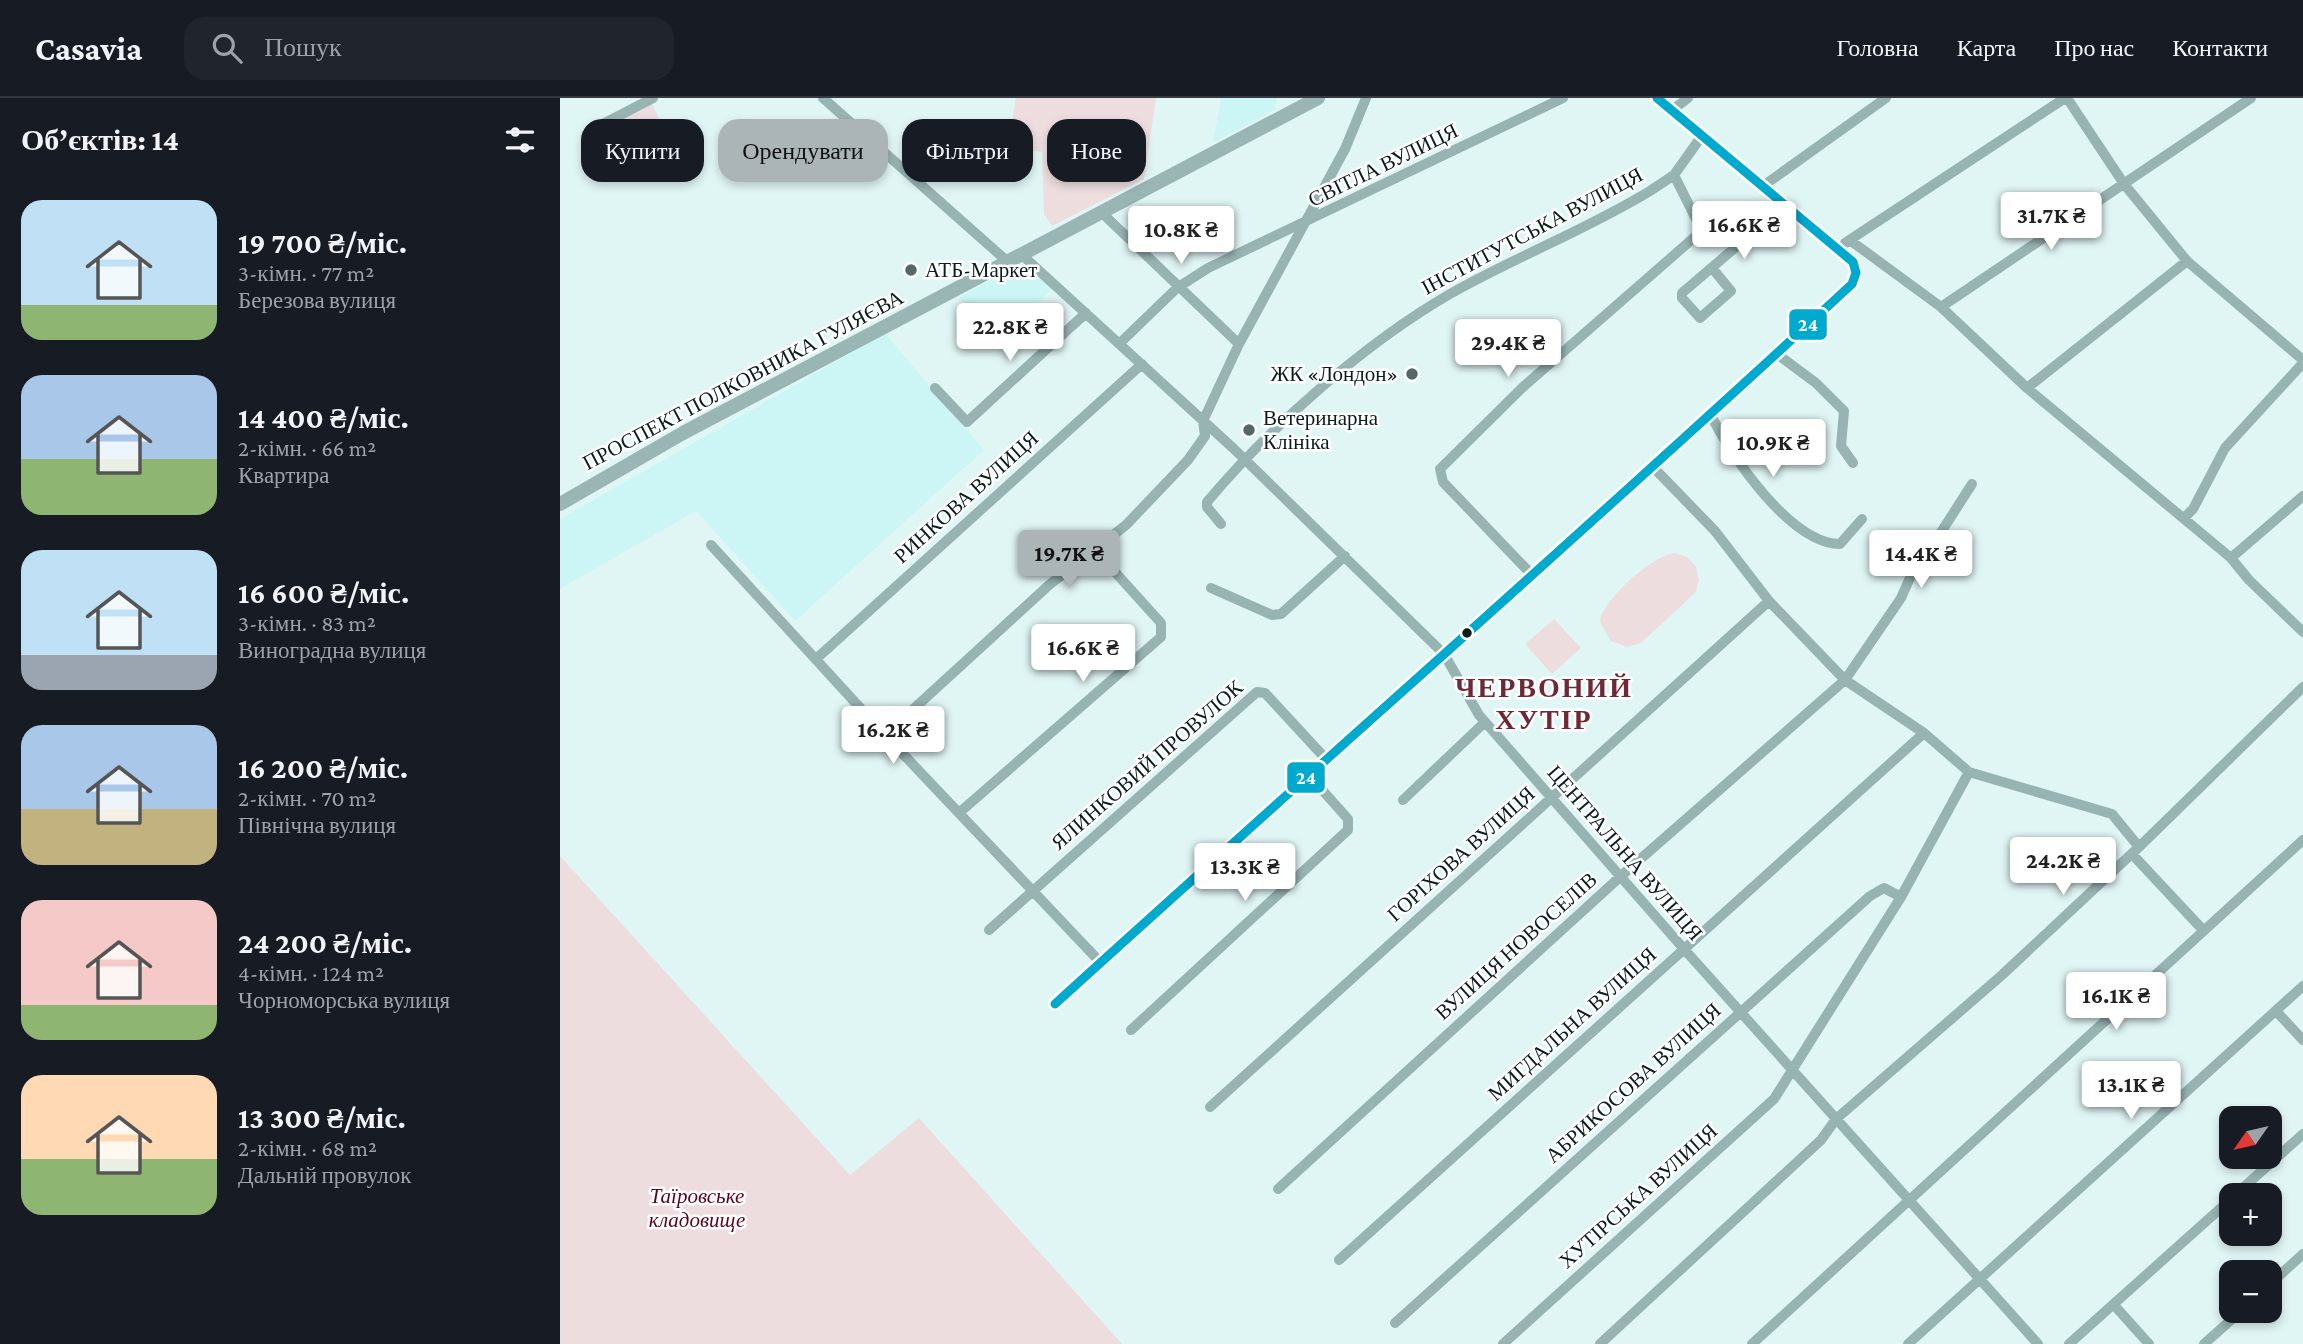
<!DOCTYPE html>
<html lang="uk">
<meta charset="utf-8">
<style>
:root{--surface:#171b24;--page:#20242c;--text:#f1f3f6;--muted:#9ea1a6;--line:#363941;--accent:#abb4b6}
body{margin:0;font-family:"Crimson Pro",serif;background:var(--page);color:var(--text);height:100vh;display:flex;flex-direction:column;font-size:26px;white-space:nowrap}
*{box-sizing:border-box;margin:0}
p{font-size:23px;color:var(--muted)}
.icon{flex:none;width:38px;height:38px;fill:none;stroke:currentColor;stroke-width:2;stroke-linecap:round;stroke-linejoin:round}
.map{position:relative;flex:1;overflow:hidden}
.side{display:flex;flex-direction:column;background:var(--surface);width:560px}
.side>*{flex:none}
.hud{position:absolute;left:21px;top:21px;width:665px;height:63px;display:flex;gap:14px}
.needle{width:46px;rotate:236deg}
.fabs{position:absolute;left:1659px;top:1008px;display:grid;gap:14px}
.fabs a{display:grid;place-items:center;width:63px;height:63px;border-radius:14px;background:var(--surface);box-shadow:0 4px 10px #0003;font-size:35px}
.price{position:absolute;translate:-50% -60px;padding:0 16px;border-radius:7px;background:#fff;color:#222;font-size:23px;line-height:46px;filter:drop-shadow(0 2px 4px #0008)}
.price::after{content:'';position:absolute;left:50%;top:42px;width:21px;height:16px;margin-left:-10px;background:inherit;clip-path:polygon(0 0,100% 0,50% 100%)}
.price.active{background:var(--accent);color:#111}
ul{padding:0;list-style:none}
li{display:flex;align-items:center;gap:21px;height:175px;padding:0 21px}
li span{display:grid;place-items:center;flex:none;width:196px;height:140px;border-radius:21px;color:#555}
li>.icon{margin-inline-start:auto}
span .icon{width:84px;height:84px;fill:#fffc;stroke-width:1}
li b{font-size:30px}
h2{display:flex;justify-content:space-between;align-items:center;height:84px;padding:0 21px;font-size:30px}
.chip{padding:0 24px;border-radius:21px;background:var(--surface);box-shadow:0 4px 10px #0003;font-size:24px;line-height:63px}
.chip.active{background:var(--accent);color:#111}
header{display:flex;align-items:center;gap:42px;box-sizing:border-box;height:98px;padding:0 35px;background:var(--surface);border-bottom:2px solid var(--line)}
header strong{font-size:33px}
nav{display:flex;gap:38px;margin-inline-start:auto;font-size:24px}
.search{width:490px;height:63px;background:var(--page);display:flex;align-items:center;gap:18px;box-sizing:border-box;padding:0 24px;border-radius:21px;color:var(--muted);font-size:26px}
main{display:flex;flex:1;min-height:0}
.map>svg:first-child{display:block}
</style>
<header>
<strong>Casavia</strong>
<div class="search"><svg class="icon" aria-label="search" viewBox="0 0 24 24"><circle cx="10" cy="10" r="6"/><path d="M15 15l6 6"/></svg>Пошук</div>
<nav><a>Головна</a><a>Карта</a><a>Про нас</a><a>Контакти</a></nav>
</header>
<main>
<section class="side">
<h2>Об’єктів: 14<svg class="icon" aria-label="filters" viewBox="0 0 24 24"><path d="M4 7h16M4 17h16"/><circle cx="9" cy="7" r="2"/><circle cx="15" cy="17" r="2"/></svg></h2>
<ul>
<li><span style="background:linear-gradient(#bfe0f5 75%,#8fb573 0)"><svg class="icon" aria-label="home" viewBox="0 0 24 24"><path d="M3 11l9-7 9 7M6 9v11h12V9"/></svg></span><div><b>19 700 ₴/міс.</b><p>3-кімн. · 77 m²</p><p>Березова вулиця</p></div></li>
<li><span style="background:linear-gradient(#a9c7e8 60%,#8fb573 0)"><svg class="icon" aria-label="home" viewBox="0 0 24 24"><path d="M3 11l9-7 9 7M6 9v11h12V9"/></svg></span><div><b>14 400 ₴/міс.</b><p>2-кімн. · 66 m²</p><p>Квартира</p></div></li>
<li><span style="background:linear-gradient(#bfe0f5 75%,#9aa5b1 0)"><svg class="icon" aria-label="home" viewBox="0 0 24 24"><path d="M3 11l9-7 9 7M6 9v11h12V9"/></svg></span><div><b>16 600 ₴/міс.</b><p>3-кімн. · 83 m²</p><p>Виноградна вулиця</p></div></li>
<li><span style="background:linear-gradient(#a9c7e8 60%,#c2b280 0)"><svg class="icon" aria-label="home" viewBox="0 0 24 24"><path d="M3 11l9-7 9 7M6 9v11h12V9"/></svg></span><div><b>16 200 ₴/міс.</b><p>2-кімн. · 70 m²</p><p>Північна вулиця</p></div></li>
<li><span style="background:linear-gradient(#f6c9c9 75%,#8fb573 0)"><svg class="icon" aria-label="home" viewBox="0 0 24 24"><path d="M3 11l9-7 9 7M6 9v11h12V9"/></svg></span><div><b>24 200 ₴/міс.</b><p>4-кімн. · 124 m²</p><p>Чорноморська вулиця</p></div></li>
<li><span style="background:linear-gradient(#ffd9b3 60%,#8fb573 0)"><svg class="icon" aria-label="home" viewBox="0 0 24 24"><path d="M3 11l9-7 9 7M6 9v11h12V9"/></svg></span><div><b>13 300 ₴/міс.</b><p>2-кімн. · 68 m²</p><p>Дальній провулок</p></div></li>
</ul>
</section>
<div class="map">
<svg width="1743" height="1246" viewBox="0 0 1743 1246">
<rect width="100%" height="100%" fill="#e0f6f5"/>
<!-- built -->
<path fill="#ccf6f5" d="M661 0H717L715 12 653 45Z
M460 165 495 188 440 242 399 200Z
M328 234 329 240 424 352 235 523 136 413 0 491V421Z"/>
<!-- green -->
<path fill="#eddddf" d="M456 0H596L584 81 492 128 484 116 482 54 448 48Z
M92 6 108 37 80 52 64 21Z
M1115 455 1127 459 1136 469 1139 482 1135 495 1081 545 1067 549 1051 543 1040 524C1041 503 1094 456 1115 455Z
M994 521 1021 550 992 576 965 546Z
M0 758 290 1077 359 1020 562 1246H0Z"/>
<g fill="none" stroke-linecap="round" stroke-linejoin="round">
<!-- minor -->
<path stroke="#97b3b2" stroke-width="10" d="M263 0 448 164
M1507 0 1564 86 1627 163 1743 262
M1111 13 1128 0
M41 27 93 0
M1203 88 1326 0
M541 114 679 246
M1291 143 1381 209 1691 0
M1285 145 1505 0
M462 157 673 350 884 556 919 617 1124 851 1478 1246
M1152 170 1171 193 1140 220 1122 200V195L1225 107
M1381 209 1467 290 1627 163
M560 245 617 190 648 170 1003 0
M1217 256 1256 285 1284 313 1281 348 1293 365
M375 290 407 324 526 215
M1467 290 1671 460 1743 398
M1151 317C1170 357 1231 446 1280 446L1302 421
M1094 370 1155 433 1209 503 1285 582 1364 635 1409 674 1552 716 1579 749
M1624 420 1633 411 1665 350 1743 265
M661 426 647 409V404C710 329 805 245 890 196 955 159 1026 132 1090 93L1114 77 1141 39
M151 447 325 637 541 865
M1671 460 1689 482 1743 534
M973 478 883 384 880 371 963 289 1137 137 1139 127 1114 77
M651 490 712 517 721 516 785 458
M256 561 582 266
M325 637 489 487 566 427 628 362 645 338 643 323 679 246 785 51 806 0
M843 702 925 624
M400 714 601 539V525L536 453
M1572 756 1643 832
M429 832 697 594 705 595 765 660
M495 906C760 665 1029 430 1292 186L1296 175 1293 164 1097 0
M1716 913 1743 942
M571 932 788 732V721L748 676
M650 1009 1209 503
M718 1091 1061 778 1285 582 1341 500 1353 473 1369 453 1412 386
M1675 1097 1743 1036
M779 1162 1364 635
M1710 1186 1743 1156
M1554 1207 1589 1246
M835 1225 1310 798 1324 790 1341 799
M943 1246 1214 1001 1341 799 1409 674
M1040 1246 1261 1042 1276 1021 1442 877 1579 749 1743 589
M1192 1246 1743 742
M1348 1246 1743 888
M1509 1246 1671 1101
M1644 1246 1681 1213"/>
<!-- major -->
<path stroke="#99b5b4" stroke-width="14" d="M0 406 123 335 758 0"/>
<defs>
<path id="bus-1" d="M495 906C760 665 1029 430 1292 186L1296 175 1293 164 1097 0"/>
</defs>
<!-- bus-1 casing -->
<use href="#bus-1" stroke="#fff" stroke-width="14"/>
<!-- bus-1 -->
<use href="#bus-1" stroke="#00a9ce" stroke-width="9"/>
</g>
<!-- markers -->
<g fill="#556868" stroke="#fff" stroke-width="2.5">
<circle cx="351" cy="172" r="7"/>
<circle cx="852" cy="276" r="7"/>
<circle cx="689" cy="332" r="7"/>
</g>
<circle fill="#0a1c1c" stroke="#fff" stroke-width="2.5" cx="907" cy="535" r="6"/>
<g text-anchor="middle" dominant-baseline="central" stroke-width="5" stroke-linejoin="round" paint-order="stroke">
<!-- street labels -->
<g font-size="21" fill="#0a1c1c" stroke="#fff">
<text transform="translate(823 67) rotate(-26)">СВІТЛА ВУЛИЦЯ</text>
<text transform="translate(972 133) rotate(-28)">ІНСТИТУТСЬКА ВУЛИЦЯ</text>
<text transform="translate(183 282) rotate(-28)">ПРОСПЕКТ ПОЛКОВНИКА ГУЛЯЄВА</text>
<text transform="translate(406 399) rotate(-42)">РИНКОВА ВУЛИЦЯ</text>
<text transform="translate(587 667) rotate(-41)">ЯЛИНКОВИЙ ПРОВУЛОК</text>
<text transform="translate(1065 755) rotate(49)">ЦЕНТРАЛЬНА ВУЛИЦЯ</text>
<text transform="translate(901 756) rotate(-42)">ГОРІХОВА ВУЛИЦЯ</text>
<text transform="translate(956 848) rotate(-42)">ВУЛИЦЯ НОВОСЕЛІВ</text>
<text transform="translate(1012 926) rotate(-42)">МИГДАЛЬНА ВУЛИЦЯ</text>
<text transform="translate(1073 985) rotate(-42)">АБРИКОСОВА ВУЛИЦЯ</text>
<text transform="translate(1078 1098) rotate(-42)">ХУТІРСЬКА ВУЛИЦЯ</text>
</g>
<!-- poi labels -->
<g font-size="21" fill="#0a1c1c" stroke="#fff" text-anchor="start">
<text x="365" y="172">АТБ-Маркет</text>
<text x="838" y="276" text-anchor="end">ЖК «Лондон»</text>
<text x="703" y="320">Ветеринарна<tspan x="703" dy="24">Клініка</tspan></text>
</g>
<!-- park labels -->
<g font-size="21" font-style="italic" fill="#5b021e" stroke="#fff">
<text x="137" y="1098">Таїровське<tspan x="137" dy="24">кладовище</tspan></text>
</g>
<!-- district labels -->
<g font-size="28" font-weight="bold" letter-spacing="2" fill="#6f2835" stroke="#fff">
<text x="984" y="589">ЧЕРВОНИЙ<tspan x="984" dy="32">ХУТІР</tspan></text>
</g>
</g>
<g stroke="#fff" stroke-width="2.5">
<rect x="1228" y="210" width="40" height="33" rx="7" fill="#00a9ce"/>
<rect x="726" y="663" width="40" height="33" rx="7" fill="#00a9ce"/>
</g>
<g font-size="19" text-anchor="middle" font-weight="bold" fill="#fff">
<text x="1248" y="233">24</text>
<text x="746" y="686">24</text>
</g>
</svg>
<div class="fabs">
<a><svg class="needle" viewBox="-14 -14 28 28"><path d="M0-13l5 13h-10z" fill="#e53935"/><path d="M0 13l5-13h-10z" fill="#9ea1a6"/></svg></a>
<a>+</a>
<a>−</a>
</div>
<b class="price" style="left:1491px;top:154px">31.7K ₴</b>
<b class="price" style="left:1184px;top:163px">16.6K ₴</b>
<b class="price" style="left:621px;top:168px">10.8K ₴</b>
<b class="price" style="left:450px;top:265px">22.8K ₴</b>
<b class="price" style="left:948px;top:281px">29.4K ₴</b>
<b class="price" style="left:1213px;top:381px">10.9K ₴</b>
<b class="price active" style="left:509px;top:492px">19.7K ₴</b>
<b class="price" style="left:1361px;top:492px">14.4K ₴</b>
<b class="price" style="left:523px;top:586px">16.6K ₴</b>
<b class="price" style="left:333px;top:668px">16.2K ₴</b>
<b class="price" style="left:1503px;top:799px">24.2K ₴</b>
<b class="price" style="left:685px;top:805px">13.3K ₴</b>
<b class="price" style="left:1556px;top:934px">16.1K ₴</b>
<b class="price" style="left:1571px;top:1023px">13.1K ₴</b>
<div class="hud">
<a class="chip">Купити</a>
<a class="chip active">Орендувати</a>
<a class="chip">Фільтри</a>
<a class="chip">Нове</a>
</div>
</div>
</main>
